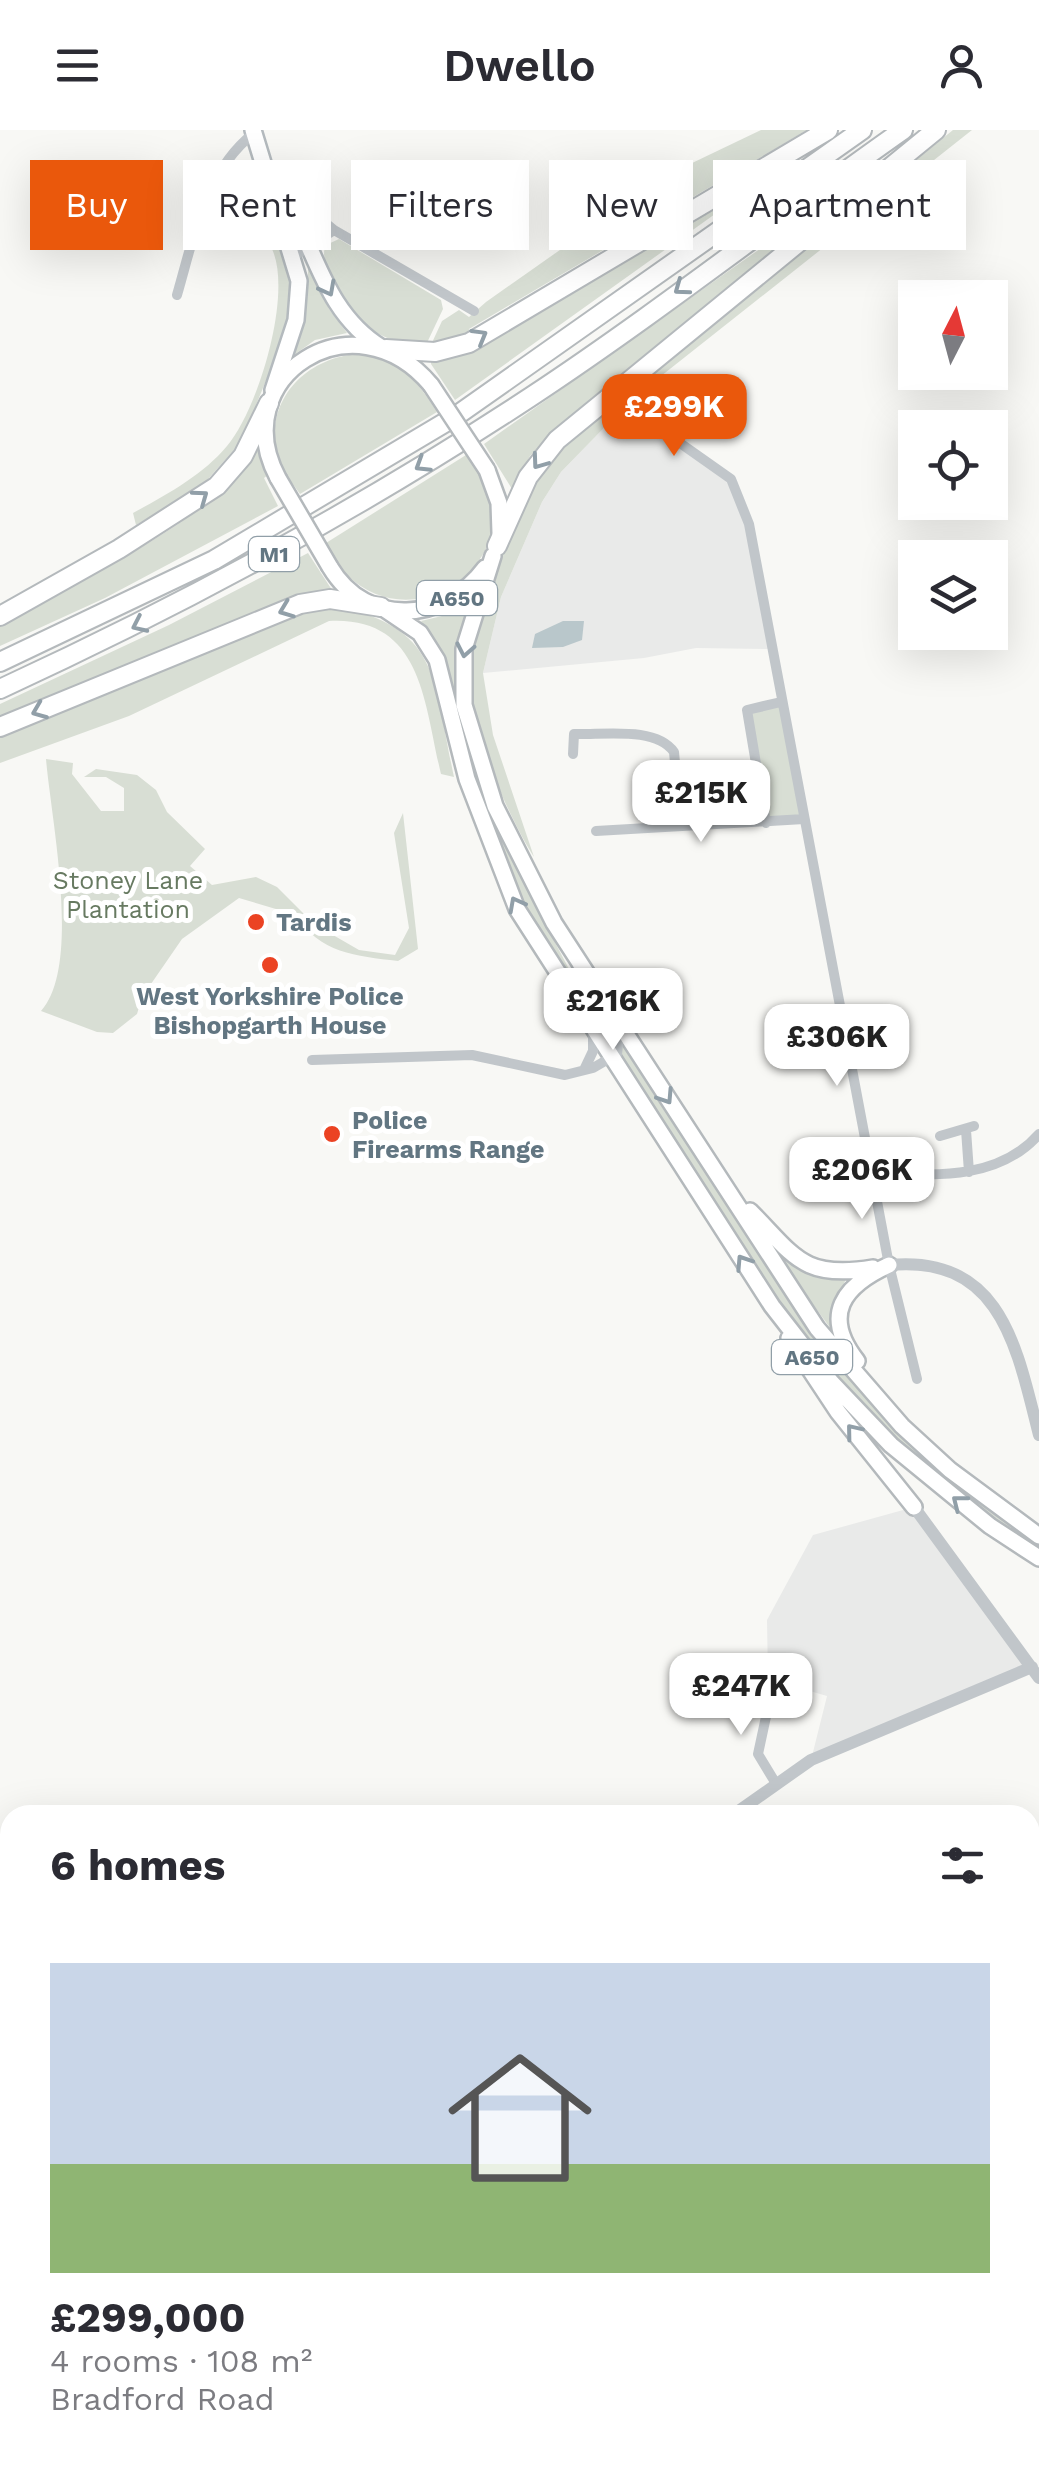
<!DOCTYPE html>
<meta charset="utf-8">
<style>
:root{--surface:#fff;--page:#f7f7f7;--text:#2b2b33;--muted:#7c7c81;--line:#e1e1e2;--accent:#ea580c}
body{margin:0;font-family:"Work Sans",sans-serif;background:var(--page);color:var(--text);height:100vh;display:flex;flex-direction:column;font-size:38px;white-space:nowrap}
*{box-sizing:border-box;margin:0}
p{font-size:32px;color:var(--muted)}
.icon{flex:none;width:55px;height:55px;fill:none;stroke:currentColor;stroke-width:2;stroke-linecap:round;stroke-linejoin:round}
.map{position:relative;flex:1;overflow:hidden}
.sheet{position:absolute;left:0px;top:1675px;width:1040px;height:670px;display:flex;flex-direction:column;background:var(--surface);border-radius:30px 30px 0 0;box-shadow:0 10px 40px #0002}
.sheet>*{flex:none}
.hud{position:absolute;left:30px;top:30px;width:980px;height:90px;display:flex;gap:20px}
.needle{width:65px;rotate:6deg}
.tools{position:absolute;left:898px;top:150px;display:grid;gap:20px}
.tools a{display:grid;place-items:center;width:110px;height:110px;border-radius:0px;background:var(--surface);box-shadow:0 10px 40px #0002;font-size:50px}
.price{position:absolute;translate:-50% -85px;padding:0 22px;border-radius:20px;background:#fff;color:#222;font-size:32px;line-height:65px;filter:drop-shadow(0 2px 5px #0008)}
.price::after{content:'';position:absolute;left:50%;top:60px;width:30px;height:22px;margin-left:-15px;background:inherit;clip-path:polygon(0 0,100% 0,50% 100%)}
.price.selected{background:var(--accent);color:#fff}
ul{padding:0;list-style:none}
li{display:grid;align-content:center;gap:20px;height:530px;padding:0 50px}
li+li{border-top:2px solid var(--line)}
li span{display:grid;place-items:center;height:310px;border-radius:0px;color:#555}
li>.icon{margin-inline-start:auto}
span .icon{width:180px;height:180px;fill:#fffc;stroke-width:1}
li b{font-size:42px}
h2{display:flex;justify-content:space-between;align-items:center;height:120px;padding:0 50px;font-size:42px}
.chip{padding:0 35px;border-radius:0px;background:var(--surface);box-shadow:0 10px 40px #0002;font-size:35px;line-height:90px}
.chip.selected{background:var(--accent);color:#fff}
header{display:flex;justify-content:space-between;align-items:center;height:130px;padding:0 50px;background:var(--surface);font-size:45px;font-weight:600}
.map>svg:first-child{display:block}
</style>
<header><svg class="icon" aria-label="menu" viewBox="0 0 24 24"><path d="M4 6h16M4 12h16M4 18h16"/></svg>Dwello<svg class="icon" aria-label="person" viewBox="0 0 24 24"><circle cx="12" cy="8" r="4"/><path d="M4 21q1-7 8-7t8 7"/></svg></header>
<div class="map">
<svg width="1039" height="2345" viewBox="0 0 1039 2345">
<rect width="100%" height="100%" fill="#f8f8f5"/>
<!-- built -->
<path fill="#e9eae9" d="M625 276 656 292 731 349 749 394 771 519 696 518 644 528 483 543 501 467 542 372 561 342Z
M914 1377 1032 1537 811 1630 827 1566 768 1549 767 1490 813 1405Z"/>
<!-- green -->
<path fill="#d8ded4" d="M761 0H807L469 199 468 207 430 217 442 191 459 180 469 187 486 172 665 46Z
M953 0H972L632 269 561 342 542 372 501 467 483 543 493 605 534 727C508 687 470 597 468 550 466 505 524 357 554 323 573 303 596 285 617 267L628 264Z
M799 24 455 270 431 234V229Z
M894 24 557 297 530 326 512 359 484 314Z
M339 109 441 170 443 179 425 217C374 209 359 197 335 151 329 138 320 128 326 115Z
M282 110 293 163 287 199 241 312 201 357 136 395 133 383C166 365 203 345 227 316 258 280 293 164 272 119Z
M308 132 329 179 347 203 315 210 294 225 290 222 308 153Z
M362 224C400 231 418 251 437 282L300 364C293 353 282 342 279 331 260 273 306 225 362 224Z
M259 318 268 345 264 348 278 376 105 468 0 516V494C81 448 209 394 259 318Z
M466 325C478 341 491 359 493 379 496 401 488 419 475 436 442 475 386 483 347 445 338 437 332 423 326 413Z
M308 423 332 460 299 466 0 590V574L169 495Z
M471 469 456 545 473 630 519 744 570 841 612 906 605 907 523 778 496 716 444 526 421 491 442 486Z
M323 474C442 494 432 545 454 647L441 644C424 574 423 486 329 491L129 586 0 633V608L290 488 295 482Z
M781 572 804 689 766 693 747 580Z
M46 629 73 633 72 644 101 681H124V658L106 647H84L96 639 137 645 156 660 167 682 205 719 190 736 212 755 256 747 277 757 314 794 359 820 395 825 409 798 394 703 403 683 418 819 398 831C356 826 319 823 296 785L239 768 182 809 142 867 137 884 113 903 97 902 41 881C82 836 51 689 46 629Z
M623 915C749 1100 846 1288 1039 1414V1421C995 1392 949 1361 911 1326 790 1214 708 1066 619 929Z
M786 1131 809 1143 846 1149 836 1171 834 1203 783 1134Z"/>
<!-- water -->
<path fill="#b9c7cb" d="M563 491H584L582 510 563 517 532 518 535 504Z"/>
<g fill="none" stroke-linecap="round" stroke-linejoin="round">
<!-- stream -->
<path stroke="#b9c7cb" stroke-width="2.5" d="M795 2335 800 2345"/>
<defs>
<path id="primary" d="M253 0 299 151 296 190 273 260
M271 44C314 102 317 178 382 218"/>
<path id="trunk" d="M487 340 499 373 500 403
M278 348C224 247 354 163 431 255
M493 426 464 519V575L495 676 554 793 817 1198 902 1296 950 1340 1039 1406
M330 437C367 499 445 492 485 438
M383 478 420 503 437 530 467 649 517 779 772 1176 832 1253 891 1315 990 1396 1039 1428
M750 1081C794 1125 802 1150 873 1138
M789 1208 838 1282 914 1377
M857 1231C821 1185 843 1156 889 1135"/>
<path id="motorway" d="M386 219 435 222 469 213 828 0
M497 416 528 347 557 310 936 0
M0 486 119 419 217 356 243 326 269 273
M0 532 214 430 456 286 862 0
M0 559C185 474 362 378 532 266 659 182 779 87 903 0
M0 597 300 474 330 469 381 477"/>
</defs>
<!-- primary casing -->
<use href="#primary" stroke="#b4babe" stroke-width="20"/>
<!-- trunk casing -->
<use href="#trunk" stroke="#b4b9bc" stroke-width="20"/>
<!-- motorway casing -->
<use href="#motorway" stroke="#b4b9bc" stroke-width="22"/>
<!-- minor -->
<path stroke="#c1c6ca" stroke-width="10" d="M310 80 334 100 474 181
M294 126 334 100
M177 165C194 107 205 41 254 3
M636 282 731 349 749 394 889 1135 917 1249
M573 624 574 604C603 605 656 596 674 622L681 696
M766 693 747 580 781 572
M596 701 804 689
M312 930 472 925 565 945 593 938 617 924 618 915 578 837
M584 940 593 921V903
M966 1000 969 1042
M940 1006 974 996
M873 1043C931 1045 997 1052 1039 1004
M773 1554 758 1624 775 1652"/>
<!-- tertiary -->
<path stroke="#c1c6ca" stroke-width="12" d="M889 1135C1002 1124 1017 1219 1039 1305
M914 1377 1039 1548
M733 1685 811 1630 1032 1537
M0 1777 10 1772
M0 2229 10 2241
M94 2335 103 2345"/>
<!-- primary -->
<use href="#primary" stroke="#fff" stroke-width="15"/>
<!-- trunk -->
<use href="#trunk" stroke="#fff" stroke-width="15"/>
<!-- motorway -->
<use href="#motorway" stroke="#fff" stroke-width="18"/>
<defs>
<path id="trunk-bridge" d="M431 255 487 340
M278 348 330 437"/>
</defs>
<!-- trunk-bridge casing -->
<use href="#trunk-bridge" stroke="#b4b9bc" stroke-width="20" stroke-linecap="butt"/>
<!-- trunk-bridge -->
<use href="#trunk-bridge" stroke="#fff" stroke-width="15"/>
</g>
<!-- one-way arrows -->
<defs><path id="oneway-chevron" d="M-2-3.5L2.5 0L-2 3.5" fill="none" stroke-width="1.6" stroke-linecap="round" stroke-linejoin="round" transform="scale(2.5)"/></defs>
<g stroke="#919fa8">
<use href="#oneway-chevron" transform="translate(681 158) rotate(144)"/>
<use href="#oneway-chevron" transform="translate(328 159) rotate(62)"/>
<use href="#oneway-chevron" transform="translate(480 206) rotate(-30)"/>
<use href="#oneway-chevron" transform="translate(539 332) rotate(126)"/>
<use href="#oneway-chevron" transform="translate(422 335) rotate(148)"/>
<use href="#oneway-chevron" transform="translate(201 367) rotate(-36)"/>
<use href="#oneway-chevron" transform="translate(286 480) rotate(159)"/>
<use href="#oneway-chevron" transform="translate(139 495) rotate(155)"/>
<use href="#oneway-chevron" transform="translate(465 520) rotate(101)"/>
<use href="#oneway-chevron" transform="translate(39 581) rotate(158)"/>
<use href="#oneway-chevron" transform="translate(516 774) rotate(-118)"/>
<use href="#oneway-chevron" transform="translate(666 967) rotate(57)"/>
<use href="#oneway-chevron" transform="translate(743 1132) rotate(-123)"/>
<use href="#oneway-chevron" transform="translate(853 1301) rotate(-129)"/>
<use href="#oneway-chevron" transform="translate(959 1372) rotate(-142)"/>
</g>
<!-- markers -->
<g fill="#eb4323" stroke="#fff" stroke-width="4">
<circle cx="256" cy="792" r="10"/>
<circle cx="270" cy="835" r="10"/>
<circle cx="332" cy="1004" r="10"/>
</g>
<g text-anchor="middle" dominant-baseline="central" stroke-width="10" stroke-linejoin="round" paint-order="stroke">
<!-- shield labels -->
<g fill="#fff" stroke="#919fa8" stroke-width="2.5">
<rect x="249" y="407" width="50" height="34" rx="8"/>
<rect x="417" y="451" width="80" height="34" rx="8"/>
<rect x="772" y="1210" width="80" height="34" rx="8"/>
</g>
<g font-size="22" font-weight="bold" fill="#627682">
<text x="274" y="424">M1</text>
<text x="457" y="468">A650</text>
<text x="812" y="1227">A650</text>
</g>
<!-- park labels -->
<g font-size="25" fill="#677a61" stroke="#fff">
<text x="128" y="750">Stoney Lane<tspan x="128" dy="29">Plantation</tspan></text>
</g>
<!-- poi labels -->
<g font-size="25" font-weight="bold" fill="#627682" stroke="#fff" text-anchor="start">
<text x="276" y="792">Tardis</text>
<text x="270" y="866" text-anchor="middle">West Yorkshire Police<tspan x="270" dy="29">Bishopgarth House</tspan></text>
<text x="352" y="990">Police<tspan x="352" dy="29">Firearms Range</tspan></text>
</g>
</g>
</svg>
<div class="tools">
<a><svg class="needle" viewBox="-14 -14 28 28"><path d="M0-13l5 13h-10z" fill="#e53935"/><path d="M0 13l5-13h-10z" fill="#7c7c81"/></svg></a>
<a><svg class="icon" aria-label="locate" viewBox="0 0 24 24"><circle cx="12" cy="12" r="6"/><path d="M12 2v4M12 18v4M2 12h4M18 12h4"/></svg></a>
<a><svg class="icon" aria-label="layers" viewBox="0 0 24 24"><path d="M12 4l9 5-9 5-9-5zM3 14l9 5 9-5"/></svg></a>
</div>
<b class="price selected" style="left:674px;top:329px">£299K</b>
<b class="price" style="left:701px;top:715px">£215K</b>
<b class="price" style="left:613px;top:923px">£216K</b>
<b class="price" style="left:837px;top:959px">£306K</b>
<b class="price" style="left:862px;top:1092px">£206K</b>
<b class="price" style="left:741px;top:1608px">£247K</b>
<div class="hud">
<a class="chip selected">Buy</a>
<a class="chip">Rent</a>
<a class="chip">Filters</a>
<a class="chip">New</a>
<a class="chip">Apartment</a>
</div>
<section class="sheet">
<h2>6 homes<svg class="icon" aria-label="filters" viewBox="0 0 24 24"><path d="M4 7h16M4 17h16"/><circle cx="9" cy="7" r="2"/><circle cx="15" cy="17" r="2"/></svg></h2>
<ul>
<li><span style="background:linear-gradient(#c9d6e8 65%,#8fb573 0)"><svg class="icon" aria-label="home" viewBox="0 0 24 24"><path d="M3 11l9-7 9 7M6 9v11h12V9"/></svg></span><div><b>£299,000</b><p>4 rooms · 108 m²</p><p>Bradford Road</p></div></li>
</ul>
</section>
</div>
